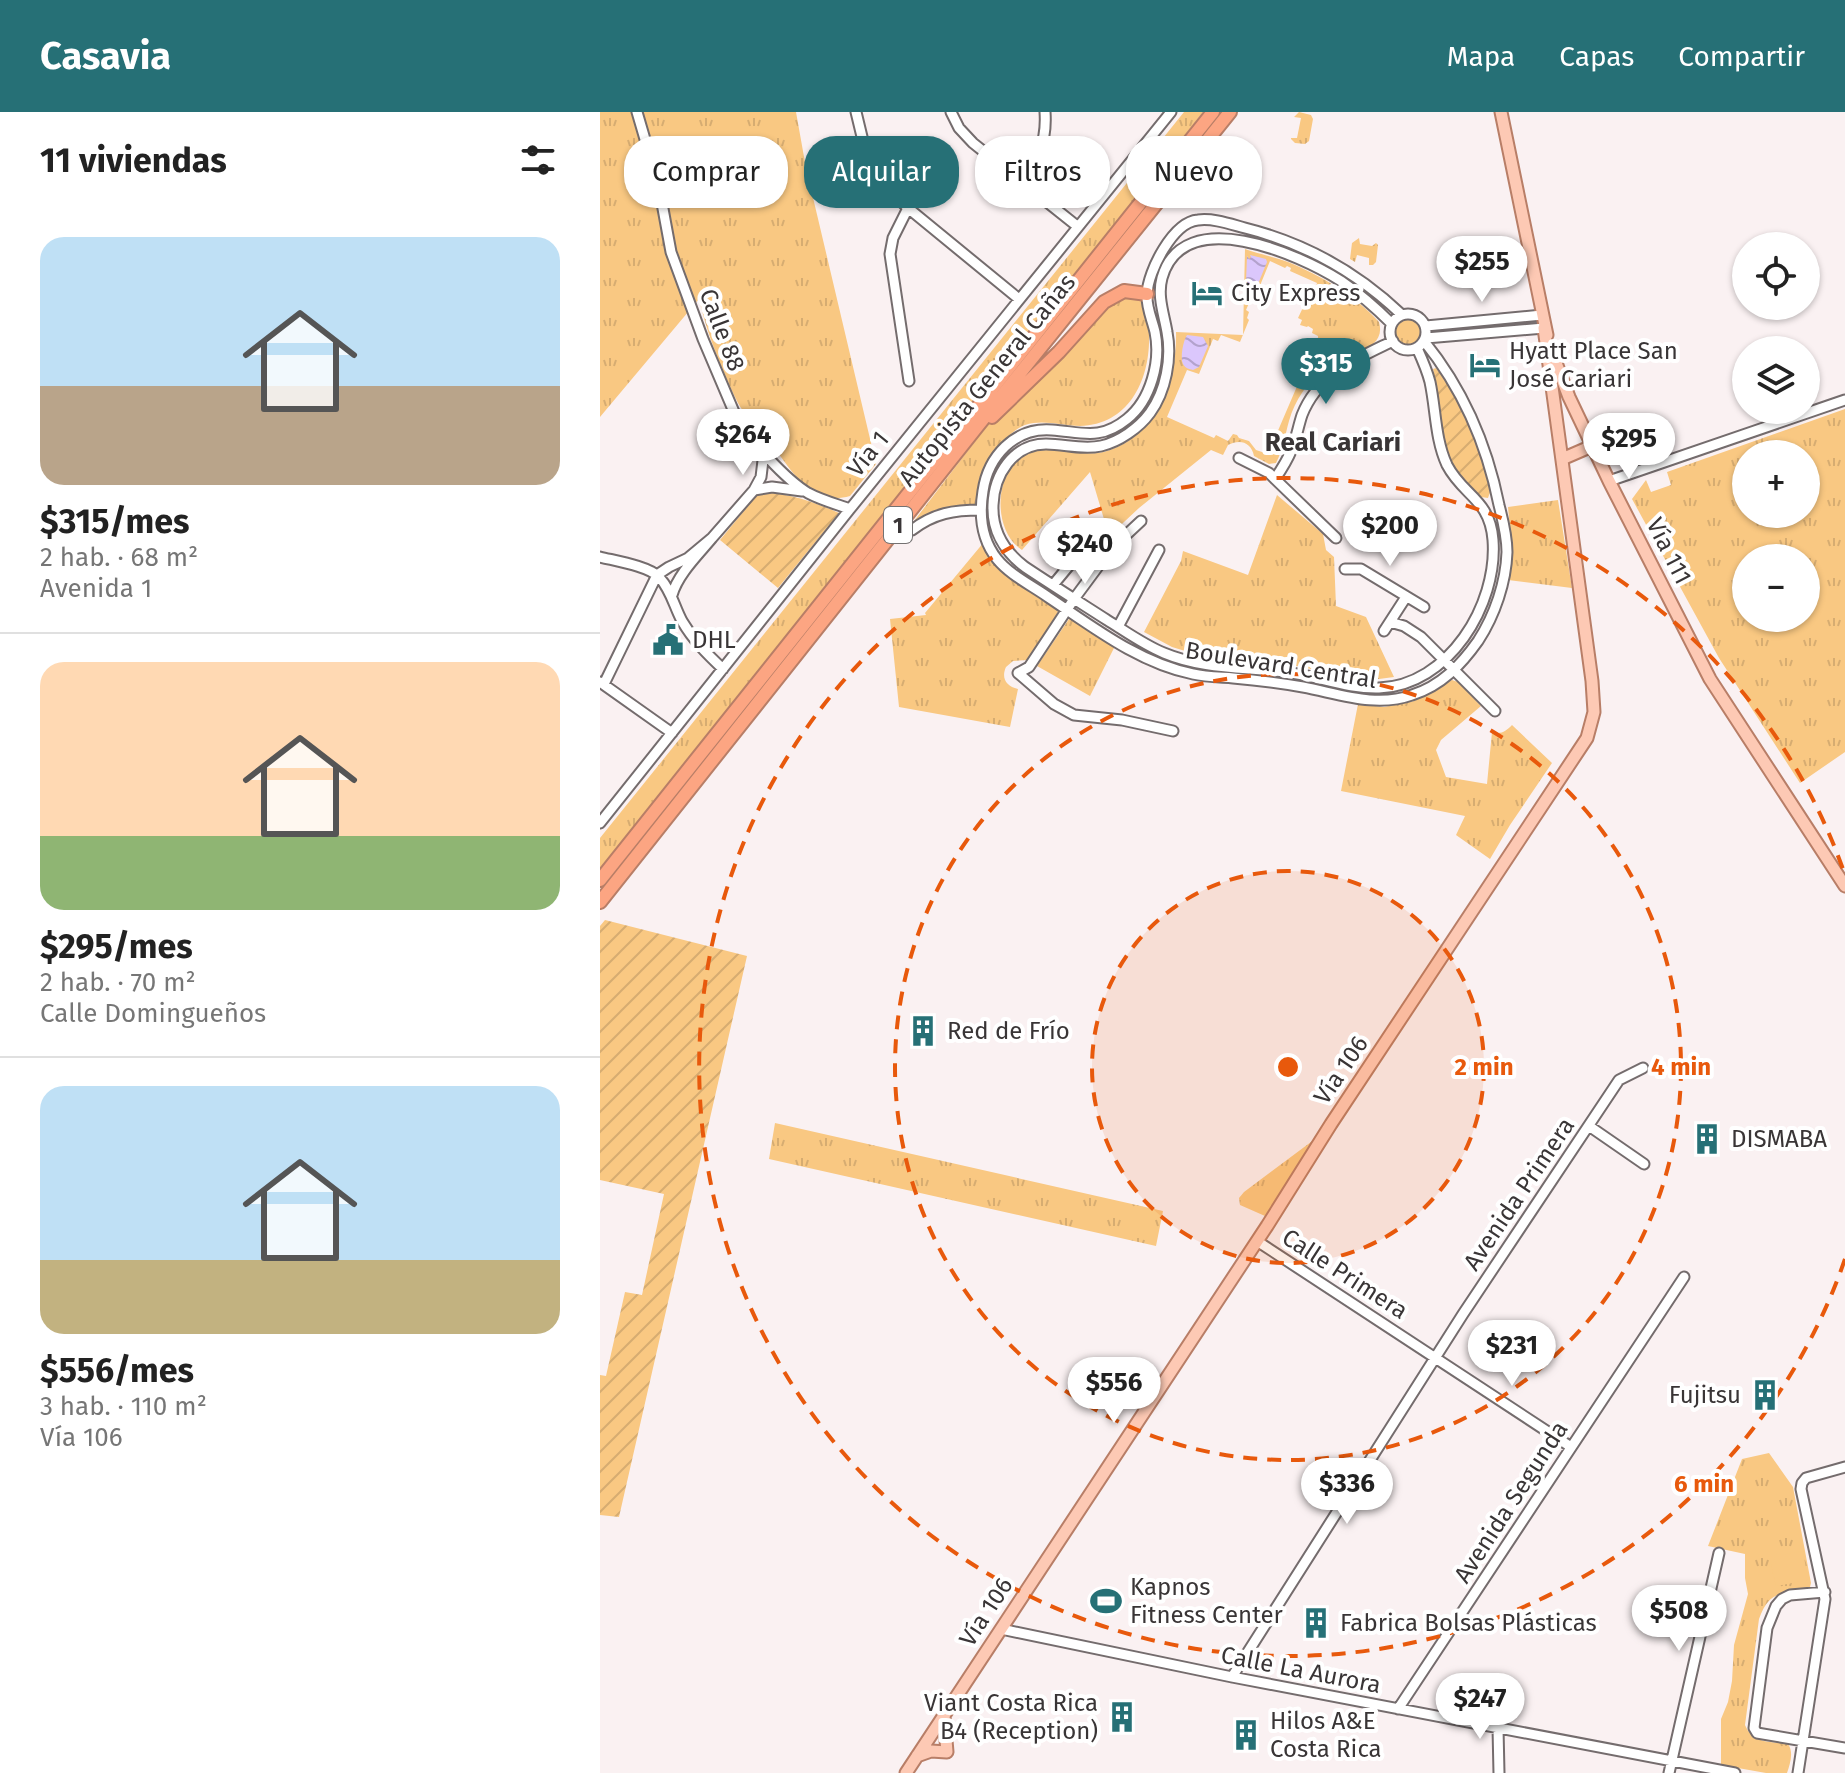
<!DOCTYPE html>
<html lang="es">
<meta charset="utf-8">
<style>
:root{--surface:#fff;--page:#f6f6f6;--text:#222;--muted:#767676;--line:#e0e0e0;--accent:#267076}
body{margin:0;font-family:"Fira Sans",sans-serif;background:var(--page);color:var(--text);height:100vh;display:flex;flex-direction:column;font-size:30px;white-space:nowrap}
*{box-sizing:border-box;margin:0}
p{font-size:26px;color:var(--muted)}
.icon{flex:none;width:44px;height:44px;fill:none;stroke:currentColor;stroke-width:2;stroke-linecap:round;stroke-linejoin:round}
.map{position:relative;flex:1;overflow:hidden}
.details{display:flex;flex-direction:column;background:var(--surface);width:600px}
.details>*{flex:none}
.guide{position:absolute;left:24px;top:24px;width:760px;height:72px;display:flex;gap:16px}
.controls{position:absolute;left:1132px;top:120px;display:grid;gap:16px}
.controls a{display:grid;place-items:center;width:88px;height:88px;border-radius:50%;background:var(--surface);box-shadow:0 2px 6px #0004;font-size:40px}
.price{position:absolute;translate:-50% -68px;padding:0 18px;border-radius:28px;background:#fff;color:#222;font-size:26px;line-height:52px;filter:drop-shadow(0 2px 4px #0008)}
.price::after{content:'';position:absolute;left:50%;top:48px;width:24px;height:18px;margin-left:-12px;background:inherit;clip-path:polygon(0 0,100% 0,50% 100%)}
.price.current{background:var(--accent);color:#fff}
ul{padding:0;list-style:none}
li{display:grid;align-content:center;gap:16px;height:424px;padding:0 40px}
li+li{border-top:2px solid var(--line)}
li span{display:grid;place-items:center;height:248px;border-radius:24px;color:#555}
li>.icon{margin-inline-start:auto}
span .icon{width:144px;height:144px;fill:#fffc;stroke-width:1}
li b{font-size:34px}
h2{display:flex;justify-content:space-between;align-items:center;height:96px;padding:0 40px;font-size:34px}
.chip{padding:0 28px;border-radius:32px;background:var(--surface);box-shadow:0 2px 6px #0004;font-size:28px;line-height:72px}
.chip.current{background:var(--accent);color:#fff}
header{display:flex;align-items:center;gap:48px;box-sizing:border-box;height:112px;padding:0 40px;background:var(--accent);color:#fff}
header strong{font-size:38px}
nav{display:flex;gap:44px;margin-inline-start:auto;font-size:28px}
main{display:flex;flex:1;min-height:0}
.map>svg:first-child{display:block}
</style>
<header>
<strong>Casavia</strong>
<nav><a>Mapa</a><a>Capas</a><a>Compartir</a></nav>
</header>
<main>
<section class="details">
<h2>11 viviendas<svg class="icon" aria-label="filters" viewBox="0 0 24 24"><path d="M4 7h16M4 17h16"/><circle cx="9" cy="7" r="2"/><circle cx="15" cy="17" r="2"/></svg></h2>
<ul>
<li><span style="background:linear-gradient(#bfe0f5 60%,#b9a48a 0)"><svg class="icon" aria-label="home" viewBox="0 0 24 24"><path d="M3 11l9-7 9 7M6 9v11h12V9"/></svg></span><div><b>$315/mes</b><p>2 hab. · 68 m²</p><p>Avenida 1</p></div></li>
<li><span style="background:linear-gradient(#ffd9b3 70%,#8fb573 0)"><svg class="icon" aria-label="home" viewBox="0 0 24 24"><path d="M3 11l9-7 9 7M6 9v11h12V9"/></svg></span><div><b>$295/mes</b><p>2 hab. · 70 m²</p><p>Calle Domingueños</p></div></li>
<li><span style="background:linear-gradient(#bfe0f5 70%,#c2b280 0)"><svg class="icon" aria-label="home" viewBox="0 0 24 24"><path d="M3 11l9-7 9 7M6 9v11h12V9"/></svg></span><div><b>$556/mes</b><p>3 hab. · 110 m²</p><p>Vía 106</p></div></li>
</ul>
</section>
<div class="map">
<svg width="1245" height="1661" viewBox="0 0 1245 1661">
<defs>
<pattern id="grass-tufts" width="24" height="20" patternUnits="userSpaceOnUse" patternTransform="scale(2)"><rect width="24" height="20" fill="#f9c882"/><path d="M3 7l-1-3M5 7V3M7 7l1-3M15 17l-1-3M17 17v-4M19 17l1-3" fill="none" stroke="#d6ac71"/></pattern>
<pattern id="garden-furrows" width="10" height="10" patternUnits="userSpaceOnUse" patternTransform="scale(2)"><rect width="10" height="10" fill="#f9c882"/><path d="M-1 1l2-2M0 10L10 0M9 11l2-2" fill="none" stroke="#d6ac71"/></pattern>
<pattern id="water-waves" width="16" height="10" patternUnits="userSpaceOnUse" patternTransform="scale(2)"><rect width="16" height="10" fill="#dbc7fc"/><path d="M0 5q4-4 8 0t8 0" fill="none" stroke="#b3a2cd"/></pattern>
</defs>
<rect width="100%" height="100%" fill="#faf1f2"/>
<!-- grass -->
<path fill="url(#grass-tufts)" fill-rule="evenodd" d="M0 0H196L206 56 276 352 250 384C211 395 192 359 173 334 162 319 147 307 138 291 133 282 129 272 125 263 113 235 106 216 99 187L0 305Z
M584 0H603L456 190 0 758V726Z
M699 0 711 3 713 7 709 29 705 32 695 31 691 27V26H697L701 6 694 5Z
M759 126 760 132 772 134 776 131 778 133 776 150 773 153H769V146L757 143 755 150 750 147 752 131Z
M645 137C659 142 674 145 688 150 720 163 756 184 779 210 788 241 740 242 723 257 707 271 695 288 689 309 685 323 683 338 676 351L669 352 654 344C651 330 640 327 628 333L623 343 611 338 539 396 509 424 490 360 422 438C393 420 393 361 424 343 446 332 473 343 497 341 507 340 516 336 525 331 563 309 577 261 576 220L643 223ZM670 149 685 156 687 154 691 156 690 159 717 171 711 188 707 187 698 206 702 208 700 213 707 215 708 214 713 217 712 221 718 224V227L723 230 708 267 701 265 668 342 656 338 649 329 639 326 637 323 633 322 628 329 616 323 614 326 567 305 587 258 599 262 613 227 618 229 621 223 640 230 649 208 647 206 649 200 646 198 656 175 659 176Z
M519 185H542C544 196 548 209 549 221 551 266 530 313 480 314 461 314 444 307 425 313 417 316 411 322 405 328 383 352 380 362 375 394L344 397 311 413 389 311 456 250 507 191Z
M795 220a13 13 0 1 1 26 0a13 13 0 1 1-26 0Z
M1245 297V640L1200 671 1119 546 1032 387 1046 368 1051 380 1071 373 1067 360ZM1146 342H1206V402H1146ZM1146 446H1206V506H1146Z
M677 383 723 422 726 438 734 445 736 494 766 505 794 565 779 567H761L696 554 595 542 572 535 544 520 581 449 583 439 648 463Z
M958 388 972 476 908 468 912 438 908 395Z
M384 430 401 456 412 467 455 494 458 499 456 505 427 548 413 549 406 555C401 566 406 574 418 577L410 615 299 595 290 507 326 503 325 501Z
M469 507H473L515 534 490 584 437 554Z
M852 568 858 570 881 594 841 628 836 638 846 665 887 672 892 620C901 623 906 619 912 613L952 651 910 713 890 747 856 723 865 704 741 679 758 592 784 595 814 589Z
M175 1011 563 1099 556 1134 169 1047Z
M715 1027 665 1104 640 1093 639 1086 644 1080Z
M1169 1341 1193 1375 1211 1471 1210 1475 1206 1478C1180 1482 1169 1479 1159 1507L1145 1613C1153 1632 1169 1629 1188 1632 1194 1640 1190 1652 1187 1661H1166L1121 1653V1607L1128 1590 1132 1569 1134 1533 1148 1482 1145 1466V1442L1108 1434 1142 1347Z"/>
<!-- garden -->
<path fill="url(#garden-furrows)" d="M836 256 859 288 889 354 892 375 888 386 881 385 856 358 847 343 833 257Z
M167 380C193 383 215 390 239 401L178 476 120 428 157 383Z
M5 808 147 844 19 1405 0 1403V1263L6 1264 25 1180 42 1183 64 1082 0 1068V814Z"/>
<!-- pitch -->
<path fill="#f9c882" d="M1203 1439 1208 1468 1176 1474 1171 1453 1176 1452 1174 1444Z"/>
<!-- water -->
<path fill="url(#water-waves)" d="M650 143 666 147 667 150 658 172 654 174 646 170 647 144 649 147 651 145Z
M587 223 603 225 608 234 599 255 593 258C589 257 585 256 583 252 580 246 583 229 587 223Z"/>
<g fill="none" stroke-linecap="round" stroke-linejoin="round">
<defs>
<path id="minor" d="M37 0 59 75 71 140 103 227 137 307C151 329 185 367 208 381 221 388 236 392 250 397
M256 0 264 33 281 70 308 96 419 187
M351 0 359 16 373 31 477 114
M422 69C439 49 447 27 445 0
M308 96 293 126 290 142 309 269
M790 220a18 18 0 1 1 36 0a18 18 0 1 1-36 0Z
M802 203C757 160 705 131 645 116 630 112 613 106 598 108 573 110 548 159 547 182 546 195 552 207 555 220 561 249 551 288 527 307 500 329 482 320 452 318 414 315 388 345 383 379 379 403 382 428 397 447 410 463 431 473 448 485 493 515 539 551 593 562 606 565 620 565 633 566 656 568 680 571 703 575 740 582 776 596 812 583 841 574 861 553 878 529 895 503 906 470 907 440 907 423 903 409 899 393 887 333 863 277 824 229
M792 212C776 196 760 182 741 169 699 142 583 91 562 166 557 184 564 202 567 220 572 246 566 279 550 301 539 316 519 330 501 334 482 338 465 332 446 332 413 332 394 363 393 393 392 419 405 440 425 455 452 473 479 490 507 508 525 519 544 533 564 541 602 557 643 555 684 560 715 563 747 577 779 576 848 574 898 493 893 428 890 387 863 384 847 353 835 327 836 298 830 270 827 258 822 247 817 236
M826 214 942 203
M826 226 944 216
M639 346 669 361 675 367 736 426
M675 367C681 358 687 349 691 339 696 328 698 315 702 303 718 262 756 247 793 229
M1009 369 1245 288
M154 378 161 365 164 340
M541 409 511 437 474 487 429 555 418 561 454 592 474 603 522 608 573 619
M312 418C334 401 354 398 381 398
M112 426 154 378 172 375 202 379
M0 445C16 449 48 454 59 465 71 478 74 494 82 509 93 528 107 542 123 557
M745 457H761L824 495
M453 473 500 416
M790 510 804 514 821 525 895 599
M518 515 559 438
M784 519 806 485
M0 570 72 621
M4 572 57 463 69 455 88 446 112 426C98 443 78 462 72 483
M0 711 250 397 571 0
M989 1014 1044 1052
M657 1129 971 1335
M1225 1480 1190 1483 1182 1487 1176 1494 1167 1516 1154 1616 1157 1621 1245 1636
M401 1517 632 1565 1135 1661
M632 1565 863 1202 1019 968 1043 956
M798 1597 1084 1165
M898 1616 899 1661
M1069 1661 1119 1441
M1198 1661 1225 1487 1201 1377 1202 1371 1206 1366 1245 1355"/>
<path id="major" d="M901 0 947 223
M953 243 969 285 1009 369 1110 567 1245 774
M962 347 992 334
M317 1644 331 1639 347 1640 344 1604
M306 1661 667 1114 731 1012 987 626 994 600 992 569 944 216"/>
<path id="highway" d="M392 305 459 240 504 190 524 179 547 182
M0 768 613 0
M0 790 376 316 630 0"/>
</defs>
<!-- minor casing -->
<use href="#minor" stroke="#746c6d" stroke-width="13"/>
<!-- major casing -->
<use href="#major" stroke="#b87e67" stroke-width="15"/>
<!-- highway casing -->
<use href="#highway" stroke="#b87e67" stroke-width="16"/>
<!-- minor -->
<use href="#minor" stroke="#fff" stroke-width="9"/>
<!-- major -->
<use href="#major" stroke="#fdc9b4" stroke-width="11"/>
<!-- highway -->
<use href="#highway" stroke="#fca582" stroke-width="12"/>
</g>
<!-- distance rings -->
<circle cx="688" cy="955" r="196" fill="#e8590c" fill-opacity=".12"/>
<g fill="none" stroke="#e8590c" stroke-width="4" stroke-dasharray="14 10">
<circle cx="688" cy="955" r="196"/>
<circle cx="688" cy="955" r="393"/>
<path d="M1245 1147A589 589 0 1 1 1245 763"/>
</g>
<!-- icons -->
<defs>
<symbol id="hotel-bare" viewBox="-9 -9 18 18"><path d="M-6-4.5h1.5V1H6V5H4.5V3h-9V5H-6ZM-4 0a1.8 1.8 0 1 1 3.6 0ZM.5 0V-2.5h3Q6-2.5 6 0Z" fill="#267076" stroke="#fff" stroke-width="2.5" paint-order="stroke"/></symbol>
<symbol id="civic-bare" viewBox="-9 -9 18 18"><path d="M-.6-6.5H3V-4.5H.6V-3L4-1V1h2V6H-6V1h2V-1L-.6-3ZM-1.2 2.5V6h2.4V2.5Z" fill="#267076" stroke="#fff" stroke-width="2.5" paint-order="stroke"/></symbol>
<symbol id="building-bare" viewBox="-9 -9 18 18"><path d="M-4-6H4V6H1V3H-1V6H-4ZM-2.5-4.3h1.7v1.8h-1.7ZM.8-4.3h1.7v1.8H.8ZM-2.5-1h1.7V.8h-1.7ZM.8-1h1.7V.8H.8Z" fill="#267076" stroke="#fff" stroke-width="2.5" paint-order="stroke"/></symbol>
<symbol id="stadium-bare" viewBox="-9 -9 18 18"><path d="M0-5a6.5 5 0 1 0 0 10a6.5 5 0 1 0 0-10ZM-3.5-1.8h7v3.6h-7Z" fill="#267076" stroke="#fff" stroke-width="2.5" paint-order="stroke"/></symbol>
</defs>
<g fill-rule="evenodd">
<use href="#hotel-bare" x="585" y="159" width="44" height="44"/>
<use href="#hotel-bare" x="863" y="231" width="44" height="44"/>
<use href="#civic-bare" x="46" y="506" width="44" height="44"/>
<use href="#building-bare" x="301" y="897" width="44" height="44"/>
<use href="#building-bare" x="1085" y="1005" width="44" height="44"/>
<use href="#building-bare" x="1143" y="1261" width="44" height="44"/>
<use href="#stadium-bare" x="484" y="1467" width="44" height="44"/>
<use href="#building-bare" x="694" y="1489" width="44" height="44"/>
<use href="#building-bare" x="500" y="1583" width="44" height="44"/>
<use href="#building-bare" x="624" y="1601" width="44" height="44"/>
</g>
<g text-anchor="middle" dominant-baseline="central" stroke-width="8" stroke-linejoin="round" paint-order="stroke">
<!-- shield labels -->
<rect fill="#fff" stroke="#747272" stroke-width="2" x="284" y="395" width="28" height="36" rx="6"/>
<g font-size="22" font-weight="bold" fill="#393536">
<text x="298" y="413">1</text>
</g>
<!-- poi labels -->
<g font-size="24" fill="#393536" stroke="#fff" text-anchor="start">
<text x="631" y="181">City Express</text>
<text x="909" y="239">Hyatt Place San<tspan x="909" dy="28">José Cariari</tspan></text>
<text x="92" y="528">DHL</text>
<text x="347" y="919">Red de Frío</text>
<text x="1131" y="1027">DISMABA</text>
<text x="1141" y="1283" text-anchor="end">Fujitsu</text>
<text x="530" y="1475">Kapnos<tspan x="530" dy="28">Fitness Center</tspan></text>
<text x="740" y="1511">Fabrica Bolsas Plásticas</text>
<text x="498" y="1591" text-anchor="end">Viant Costa Rica<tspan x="498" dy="28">B4 (Reception)</tspan></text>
<text x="670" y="1609">Hilos A&amp;E<tspan x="670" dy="28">Costa Rica</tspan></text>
</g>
<!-- street labels -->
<g font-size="24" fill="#393536" stroke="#fff">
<text transform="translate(122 218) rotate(69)">Calle 88</text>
<text transform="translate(387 268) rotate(-51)">Autopista General Cañas</text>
<text transform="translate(268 342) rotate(-51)">Vía 1</text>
<text transform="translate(1069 439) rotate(63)">Vía 111</text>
<text transform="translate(681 553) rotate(9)">Boulevard Central</text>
<text transform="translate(741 958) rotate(-56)">Vía 106</text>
<text transform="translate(919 1082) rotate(-56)">Avenida Primera</text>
<text transform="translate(745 1162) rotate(33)">Calle Primera</text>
<text transform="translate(911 1390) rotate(-57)">Avenida Segunda</text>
<text transform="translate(386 1500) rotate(-57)">Vía 106</text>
<text transform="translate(701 1558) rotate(11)">Calle La Aurora</text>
</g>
<!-- neighbourhood labels -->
<g font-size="26" font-weight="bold" fill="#393536" stroke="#fff">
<text x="733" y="330">Real Cariari</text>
</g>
</g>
<circle cx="688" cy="955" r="12" fill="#e8590c" stroke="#fff" stroke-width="4"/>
<g font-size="24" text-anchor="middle" font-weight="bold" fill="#e8590c" stroke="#fff" stroke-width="8" stroke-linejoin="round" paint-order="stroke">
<text x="884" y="963">2 min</text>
<text x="1081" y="963">4 min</text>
<text x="1104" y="1380">6 min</text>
</g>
</svg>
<div class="controls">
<a><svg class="icon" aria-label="locate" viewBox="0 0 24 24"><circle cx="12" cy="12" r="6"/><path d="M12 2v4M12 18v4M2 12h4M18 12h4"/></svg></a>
<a><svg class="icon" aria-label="layers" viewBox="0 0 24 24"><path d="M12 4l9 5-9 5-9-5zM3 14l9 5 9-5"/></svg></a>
<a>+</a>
<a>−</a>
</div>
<b class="price" style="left:882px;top:192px">$255</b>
<b class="price current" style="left:726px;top:294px">$315</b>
<b class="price" style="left:143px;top:365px">$264</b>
<b class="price" style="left:1029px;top:369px">$295</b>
<b class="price" style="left:790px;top:456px">$200</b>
<b class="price" style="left:485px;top:474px">$240</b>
<b class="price" style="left:912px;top:1276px">$231</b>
<b class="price" style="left:514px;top:1313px">$556</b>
<b class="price" style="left:747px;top:1414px">$336</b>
<b class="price" style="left:1079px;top:1541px">$508</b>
<b class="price" style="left:880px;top:1629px">$247</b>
<div class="guide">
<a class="chip">Comprar</a>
<a class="chip current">Alquilar</a>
<a class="chip">Filtros</a>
<a class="chip">Nuevo</a>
</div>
</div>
</main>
